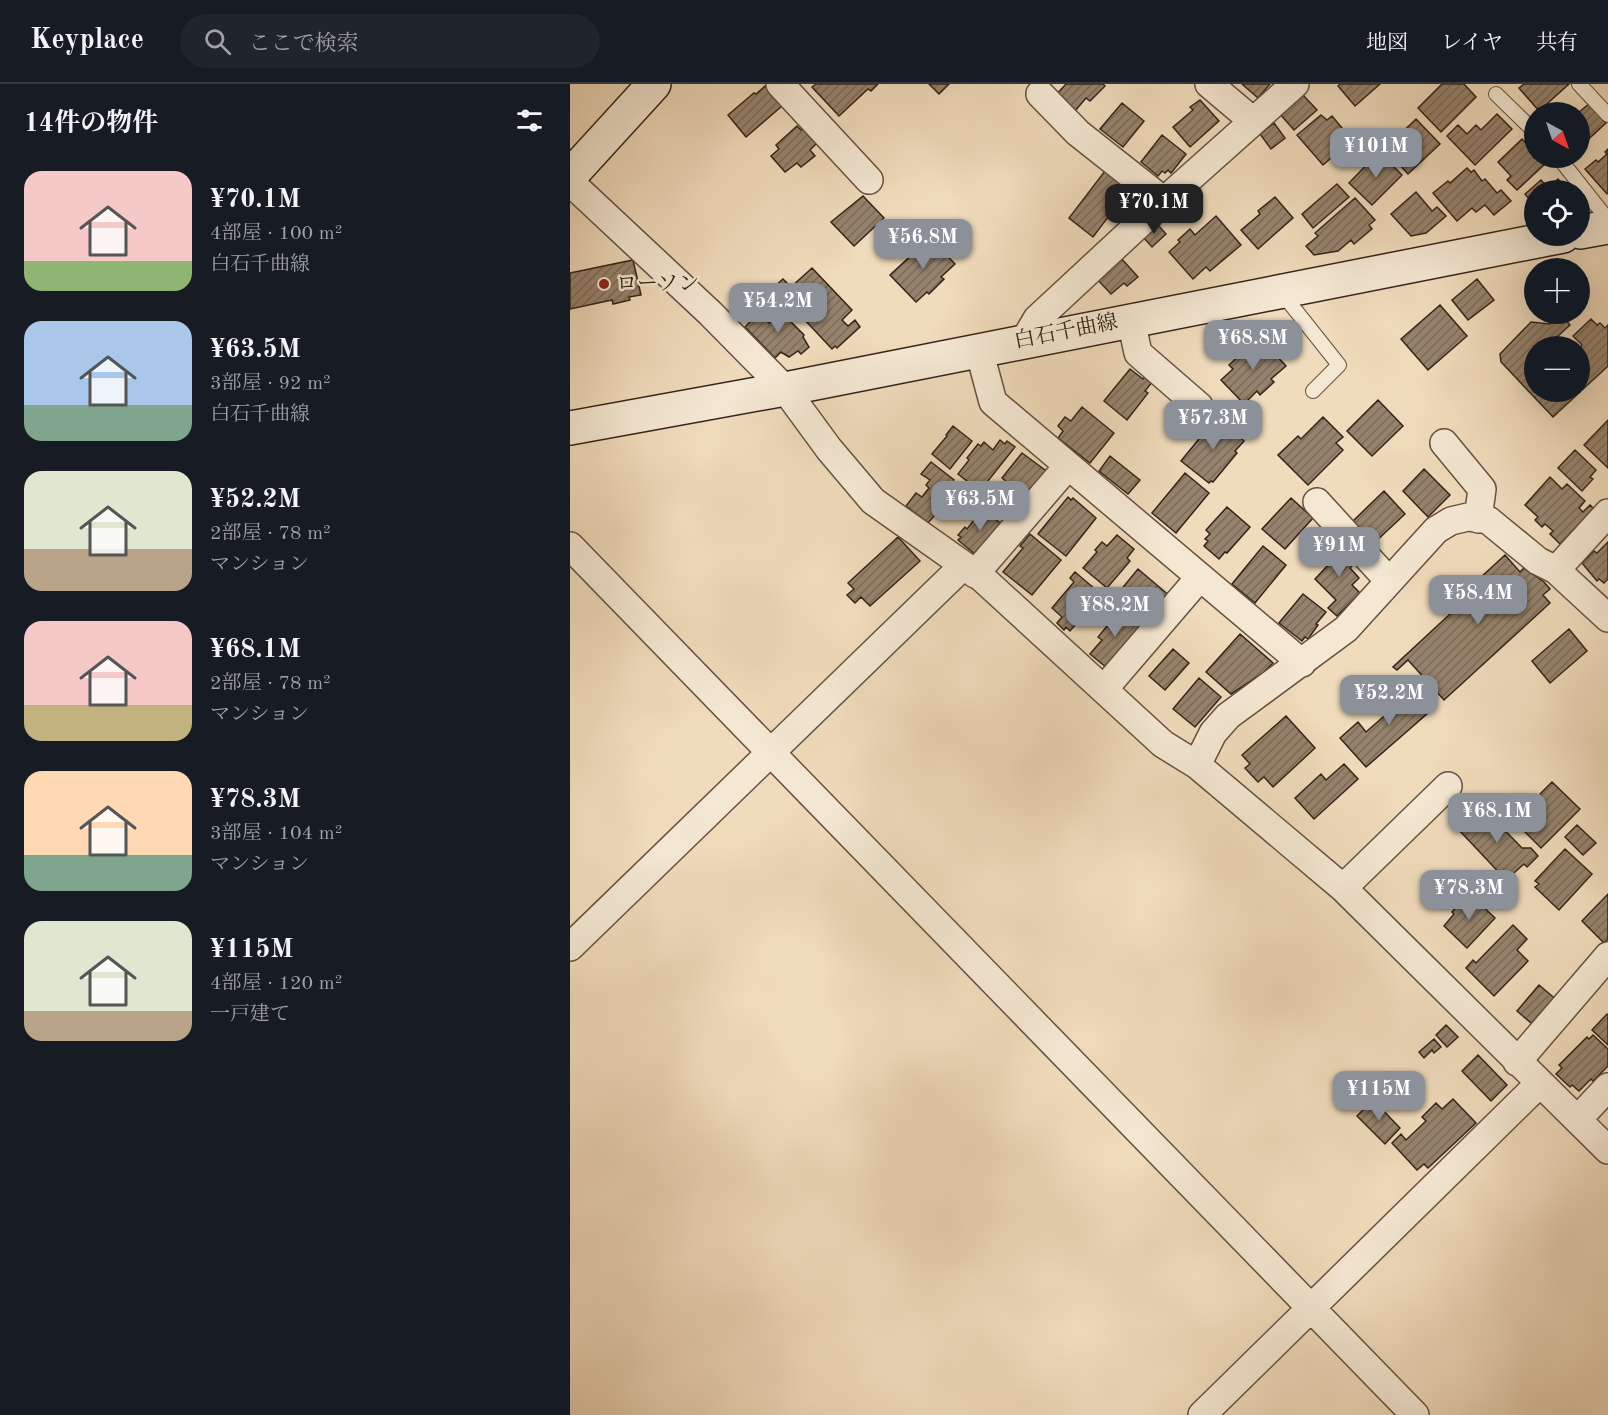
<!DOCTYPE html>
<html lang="ja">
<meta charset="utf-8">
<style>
:root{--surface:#171b24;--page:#20242c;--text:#f1f3f6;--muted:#9ea1a6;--line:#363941;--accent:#8c9099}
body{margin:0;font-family:"Old Standard TT","Noto Serif JP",serif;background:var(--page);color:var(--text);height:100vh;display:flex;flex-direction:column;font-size:22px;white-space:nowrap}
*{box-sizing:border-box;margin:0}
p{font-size:20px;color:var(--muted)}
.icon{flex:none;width:33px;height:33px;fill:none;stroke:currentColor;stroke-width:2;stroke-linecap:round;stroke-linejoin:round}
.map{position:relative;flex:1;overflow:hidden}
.panel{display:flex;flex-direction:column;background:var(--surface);width:570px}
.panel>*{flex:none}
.needle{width:39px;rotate:140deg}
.fabs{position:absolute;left:954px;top:18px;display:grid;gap:12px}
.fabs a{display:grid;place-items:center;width:66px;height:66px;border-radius:50%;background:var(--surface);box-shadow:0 6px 24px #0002;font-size:30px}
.price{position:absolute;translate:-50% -51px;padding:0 14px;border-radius:12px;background:var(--accent);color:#fff;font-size:20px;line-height:39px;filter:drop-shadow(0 2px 3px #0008)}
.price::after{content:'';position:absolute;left:50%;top:36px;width:18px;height:14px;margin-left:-9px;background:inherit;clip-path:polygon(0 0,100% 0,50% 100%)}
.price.active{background:#222;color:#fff}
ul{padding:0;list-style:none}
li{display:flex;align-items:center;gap:18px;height:150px;padding:0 24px}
li span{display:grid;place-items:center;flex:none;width:168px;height:120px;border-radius:18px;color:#555}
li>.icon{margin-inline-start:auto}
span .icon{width:72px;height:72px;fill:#fffc;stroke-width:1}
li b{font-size:26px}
h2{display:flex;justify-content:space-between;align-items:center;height:72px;padding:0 24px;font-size:26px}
header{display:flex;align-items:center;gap:36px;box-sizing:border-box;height:84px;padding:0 30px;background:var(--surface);border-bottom:2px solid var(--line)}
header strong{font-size:28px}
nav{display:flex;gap:33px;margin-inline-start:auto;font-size:21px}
.search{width:420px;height:54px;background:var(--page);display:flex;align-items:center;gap:15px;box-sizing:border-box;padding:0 21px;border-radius:33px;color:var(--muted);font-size:22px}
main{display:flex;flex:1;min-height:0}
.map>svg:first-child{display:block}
</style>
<header>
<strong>Keyplace</strong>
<div class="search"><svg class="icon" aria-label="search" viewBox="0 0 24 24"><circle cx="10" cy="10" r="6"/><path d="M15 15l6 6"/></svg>ここで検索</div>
<nav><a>地図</a><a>レイヤ</a><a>共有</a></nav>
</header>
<main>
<section class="panel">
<h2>14件の物件<svg class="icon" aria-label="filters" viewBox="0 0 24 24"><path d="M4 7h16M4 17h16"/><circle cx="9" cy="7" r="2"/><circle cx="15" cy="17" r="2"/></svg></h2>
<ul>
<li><span style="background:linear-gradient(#f6c9c9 75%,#8fb573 0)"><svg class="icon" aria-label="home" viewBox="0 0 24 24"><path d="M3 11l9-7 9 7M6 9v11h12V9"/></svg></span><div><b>¥70.1M</b><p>4部屋 · 100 m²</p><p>白石千曲線</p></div></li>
<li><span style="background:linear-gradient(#a9c7e8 70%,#7fa58c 0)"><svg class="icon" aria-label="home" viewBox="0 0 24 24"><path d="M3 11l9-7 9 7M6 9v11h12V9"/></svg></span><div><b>¥63.5M</b><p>3部屋 · 92 m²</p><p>白石千曲線</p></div></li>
<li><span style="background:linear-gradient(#dfe7d0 65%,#b9a48a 0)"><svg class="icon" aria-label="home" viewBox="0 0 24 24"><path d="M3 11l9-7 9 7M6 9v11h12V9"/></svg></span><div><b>¥52.2M</b><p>2部屋 · 78 m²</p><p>マンション</p></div></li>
<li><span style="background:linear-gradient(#f6c9c9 70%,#c2b280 0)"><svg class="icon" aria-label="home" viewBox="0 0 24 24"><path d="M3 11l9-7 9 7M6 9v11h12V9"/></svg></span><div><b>¥68.1M</b><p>2部屋 · 78 m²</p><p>マンション</p></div></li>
<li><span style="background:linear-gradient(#ffd9b3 70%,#7fa58c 0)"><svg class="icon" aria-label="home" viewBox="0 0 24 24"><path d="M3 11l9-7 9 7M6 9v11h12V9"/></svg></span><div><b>¥78.3M</b><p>3部屋 · 104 m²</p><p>マンション</p></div></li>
<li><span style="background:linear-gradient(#dfe7d0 75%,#b9a48a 0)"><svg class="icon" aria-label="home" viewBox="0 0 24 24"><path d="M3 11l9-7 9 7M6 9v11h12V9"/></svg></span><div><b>¥115M</b><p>4部屋 · 120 m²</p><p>一戸建て</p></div></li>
</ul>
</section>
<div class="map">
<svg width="1038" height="1331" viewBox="0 0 1038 1331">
<defs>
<pattern id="building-hatch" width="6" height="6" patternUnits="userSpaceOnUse" patternTransform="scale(1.5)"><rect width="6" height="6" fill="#96836d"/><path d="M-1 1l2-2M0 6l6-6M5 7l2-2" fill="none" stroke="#7b6b59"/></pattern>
</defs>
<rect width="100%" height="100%" fill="#f0dbbc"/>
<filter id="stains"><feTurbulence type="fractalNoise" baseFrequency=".00333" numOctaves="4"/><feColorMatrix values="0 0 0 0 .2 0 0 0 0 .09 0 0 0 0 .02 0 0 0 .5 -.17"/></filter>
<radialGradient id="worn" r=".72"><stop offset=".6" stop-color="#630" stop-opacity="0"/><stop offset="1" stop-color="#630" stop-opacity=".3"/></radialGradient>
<!-- building -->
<path fill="url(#building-hatch)" stroke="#352318" stroke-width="1.5" d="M246 0H308L301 7 298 5 269 32 242 3Z
M359 0H379L369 10Z
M496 0H533L535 2 520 17 516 14 505 27 487 10Z
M672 0H700L688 14Z
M770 0H810L785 22 768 2Z
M872 0H894L906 13 871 48 848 24Z
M954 0H999L969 27 949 4Z
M195 2 212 22 176 53 158 31 184 9 186 10Z
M733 11 747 26 724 46 710 30Z
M630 16 649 37 620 63 603 43 623 26 620 23Z
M552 19 574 37 553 63 530 45Z
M1019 20 1036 39 1010 63 1009 28Z
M927 30 942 45 905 81 877 52 888 41 897 50 906 41 911 46Z
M751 31 757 36 762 32 782 56 753 81 727 51Z
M846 35 870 60 838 90 815 65Z
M704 39 715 54 701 65 690 50Z
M227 42 231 46 234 44 247 59 240 66 245 72 231 83 227 79 215 88 201 72 209 65 206 61Z
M592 51 616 70 601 89 598 86 595 89 592 87 588 92 571 78Z
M952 55 964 68V74H969L975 80 947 106 937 96 941 92 928 78Z
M1038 65V109L1037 110 1015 85 1026 76 1028 78 1037 70 1035 68Z
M809 68 832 91 802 121 779 99Z
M897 84 901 88 904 86 912 97 915 95 927 109 931 106 941 117 924 131 915 121 906 128 902 124 887 137 863 109 878 97 880 99Z
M535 87 569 113 561 124 551 116 523 153 499 134Z
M988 95 998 106H964V121L955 110 971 96 978 104Z
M767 100 779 113 743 144 732 130Z
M846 108 862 127 867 123 876 132 856 149 841 152 821 130Z
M293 112 314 134 284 162 261 138Z
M705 113 723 134 688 165 671 146 690 130 688 127Z
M785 114 805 136 799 141 802 145 784 160 781 156 768 167 744 171 736 162 748 152 745 149Z
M646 132 671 161 640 187 636 183 623 195 599 168 610 158 608 156 620 145 625 151Z
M587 140 596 150 582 163 573 153Z
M360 154 385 180 371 193 374 195 359 210 357 208 346 218 320 191Z
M550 173 568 193 557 202 554 199 541 210 526 194Z
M63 176 71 211 59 213 60 216 43 220 42 216 0 225V189Z
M242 184 282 226 272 236 278 242 285 236 290 243 267 264 265 262 262 265 204 203 213 195 221 203Z
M907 195 924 216 898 236 882 216Z
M211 219 223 232 219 236 234 251 233 253 239 263 231 270 228 267 219 273 211 268 205 274 175 243 189 229 199 239 209 230 205 225Z
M870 221 897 252 858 286 831 255Z
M990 230 1000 241 977 262H964V308H1010V264L1012 261 1003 252 1021 235 1027 241 1030 239 1035 244 1038 241V282L983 333 931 278 930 270 961 238 980 240Z
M686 256 689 260 693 257 716 282 701 295 704 298 690 311 687 307 674 320 651 296 663 285 659 281Z
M560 285 573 295 576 292 583 297 575 307 578 309 557 336 534 317Z
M808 316 833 342 802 372 777 347Z
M512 323 544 349 520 379 488 354 493 347 488 342 495 333 501 337Z
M647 333 652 338 654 336 665 344 663 347 674 357 665 367 667 369 643 398 641 397 639 399 611 377Z
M753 333 773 353 766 359 773 366 738 401 708 371 728 352 731 355Z
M1038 336V384L1014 361Z
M383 342 402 357 380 385 362 370 377 352 376 351Z
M430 356 435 360 437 357 445 363 410 407 388 390 399 376 397 374 408 360 411 362 414 358 423 366Z
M1005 366 1026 386 1020 393 1023 395 1012 407 988 384Z
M452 369 479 389 442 436 423 421 440 401 432 394Z
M540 372 570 396 558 410 529 387Z
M361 378 384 396 381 400 389 406 367 433 365 431 358 439 336 422 346 409 352 413 359 404 356 401 360 396 351 390Z
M854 385 880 411 858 433 833 407Z
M615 389 639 409 606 449 582 429Z
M980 393 992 405 997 400 1015 417 1009 424 1013 428 1020 421 1024 425 990 460 980 450 983 447 975 440 972 443 965 436 968 433 955 421Z
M814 407 835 430 803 460 782 438Z
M498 413 501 416 503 414 526 434 496 472 468 450Z
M721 414 743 434 715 465 692 445Z
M657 423 680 443 657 469 655 468 649 475 634 462 638 457 635 455 640 450 636 446Z
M413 425 434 442 406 471 388 456 391 453 388 451 395 443 397 445Z
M460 450 491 476 462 511 433 488 453 464 450 462Z
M547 451 564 465 557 474 560 477 537 504 513 484 527 468 525 466 532 458 537 462Z
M328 453 350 477 300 522 291 513 285 519 277 511 284 505 278 499Z
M765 456 786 477 780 484 789 494 782 501 790 509 767 532 758 524 766 516 745 495 761 478 752 469Z
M1038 458V495L1034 499 1029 495 1027 497 1012 479 1024 467 1027 469Z
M693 462 716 481 685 519 662 500Z
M935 471 950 488 954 484 974 498 980 505 973 511 980 519 874 616 838 576 827 586 823 583 880 530 897 506Z
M568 485 601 513 578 540 545 513Z
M505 488 532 511 500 547 496 543 494 546 487 539 492 533 482 524 504 498 500 494Z
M733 510 756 528 746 540 748 541 738 555 735 553 732 557 709 539Z
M551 525 572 542 537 584 520 570 532 556 528 553Z
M999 545 1017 567 980 599 962 577Z
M670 550 703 579 693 589 661 610 636 588Z
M603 565 619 579 595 606 579 592Z
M629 594 651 613 625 643 603 625Z
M843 598 865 623 796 683 770 654 788 638 796 648 829 619 825 614Z
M716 632 745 664 703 703 694 693 688 698 675 684 680 680 672 671Z
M774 680 788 695 744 735 725 714 751 690 756 696Z
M982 698 1010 725 971 764 940 733 959 714 963 717Z
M912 723 952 764H961L968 772 957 783 954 780 936 796 889 746Z
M1007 741 1026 759 1013 771 995 753Z
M995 765 1022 790 989 826 965 803 969 800 965 797Z
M1038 810V855L1034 859 1012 837Z
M902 812 925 834 897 864 874 842 884 830 882 828 890 819 893 821Z
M943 841 957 855 947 866 958 877 924 912 896 884 903 876 906 879Z
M969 901 989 918 967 944 947 927Z
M1037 930 1038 931V961L1022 946Z
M876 941 888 953 877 963 866 951Z
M1023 951 1038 965V982L1023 997 1021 995 1009 1007 1002 1001 1000 1003 986 990 992 984 989 981 1017 953 1019 955Z
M864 955 871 963 864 969 862 966 854 974 849 968Z
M908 971 937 1001 921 1017 892 987Z
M883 1015 906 1039 858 1084 854 1080 847 1086 822 1059 831 1050 836 1056 856 1037 852 1033 866 1019 872 1025Z
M803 1016 830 1044 815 1060 787 1032Z"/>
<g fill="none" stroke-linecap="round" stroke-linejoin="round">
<defs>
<path id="lane" d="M1009 0 1038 31
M926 10 964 47
M989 74 1038 136
M711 208 769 281 743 307"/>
<path id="street" d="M210 0 299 96
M639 0 683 37
M470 10 508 49 594 117
M0 98 140 229 215 305 259 365 303 417 412 494 593 660 627 681 773 804 1038 1066
M561 236 568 269 629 322
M454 257 467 235 594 117 725 0
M409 266 423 318 732 579
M874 359 912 405 908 435
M747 418 819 497
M0 462 845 1331
M986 486 1038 429
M405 490 498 382
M534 605 630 493
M627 681 643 649 658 632 776 545 866 446 881 437 898 433 918 436 968 477 986 486 1038 534
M773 804 878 702
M0 863 393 482
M947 978 1038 872
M1008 1035 1038 1003
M632 1331 970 999"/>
<path id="secondary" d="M0 92 84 0
M1010 148 1038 143
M0 344 215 305 993 152"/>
</defs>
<!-- lane casing -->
<use href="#lane" stroke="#645141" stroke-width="16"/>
<!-- street casing -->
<use href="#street" stroke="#645141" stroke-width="30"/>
<!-- secondary casing -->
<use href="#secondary" stroke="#352318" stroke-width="36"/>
<!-- lane -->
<use href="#lane" stroke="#f5e8d3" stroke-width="14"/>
<!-- street -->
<use href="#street" stroke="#f5e8d3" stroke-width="27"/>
<!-- secondary -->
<use href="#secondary" stroke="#f5e8d3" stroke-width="33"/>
</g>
<!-- markers -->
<circle fill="#8f2418" stroke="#f5e8d3" stroke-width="2" cx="34" cy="200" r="6"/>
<g text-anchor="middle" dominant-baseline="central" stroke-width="5" stroke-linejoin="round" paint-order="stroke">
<!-- poi labels -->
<g font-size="21" fill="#352318" stroke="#f5e8d3" text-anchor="start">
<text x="46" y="200">ローソン</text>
</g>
<!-- street labels -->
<g font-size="21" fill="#352318" stroke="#f5e8d3">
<text transform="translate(496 248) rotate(-11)">白石千曲線</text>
</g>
</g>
<rect width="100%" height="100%" filter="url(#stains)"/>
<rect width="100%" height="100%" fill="url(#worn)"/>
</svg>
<div class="fabs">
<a><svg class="needle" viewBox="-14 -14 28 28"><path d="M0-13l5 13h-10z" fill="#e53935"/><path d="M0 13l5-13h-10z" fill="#9ea1a6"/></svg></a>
<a><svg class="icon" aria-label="locate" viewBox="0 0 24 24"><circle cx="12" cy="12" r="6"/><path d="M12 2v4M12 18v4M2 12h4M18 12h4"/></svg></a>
<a>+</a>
<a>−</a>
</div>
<b class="price" style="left:806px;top:95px">¥101M</b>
<b class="price active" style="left:584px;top:151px">¥70.1M</b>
<b class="price" style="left:353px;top:186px">¥56.8M</b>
<b class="price" style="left:208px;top:250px">¥54.2M</b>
<b class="price" style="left:683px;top:287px">¥68.8M</b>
<b class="price" style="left:643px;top:367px">¥57.3M</b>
<b class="price" style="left:410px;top:448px">¥63.5M</b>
<b class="price" style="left:769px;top:494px">¥91M</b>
<b class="price" style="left:908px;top:542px">¥58.4M</b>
<b class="price" style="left:545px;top:554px">¥88.2M</b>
<b class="price" style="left:819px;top:642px">¥52.2M</b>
<b class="price" style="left:927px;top:760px">¥68.1M</b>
<b class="price" style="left:899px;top:837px">¥78.3M</b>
<b class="price" style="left:809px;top:1038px">¥115M</b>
</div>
</main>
